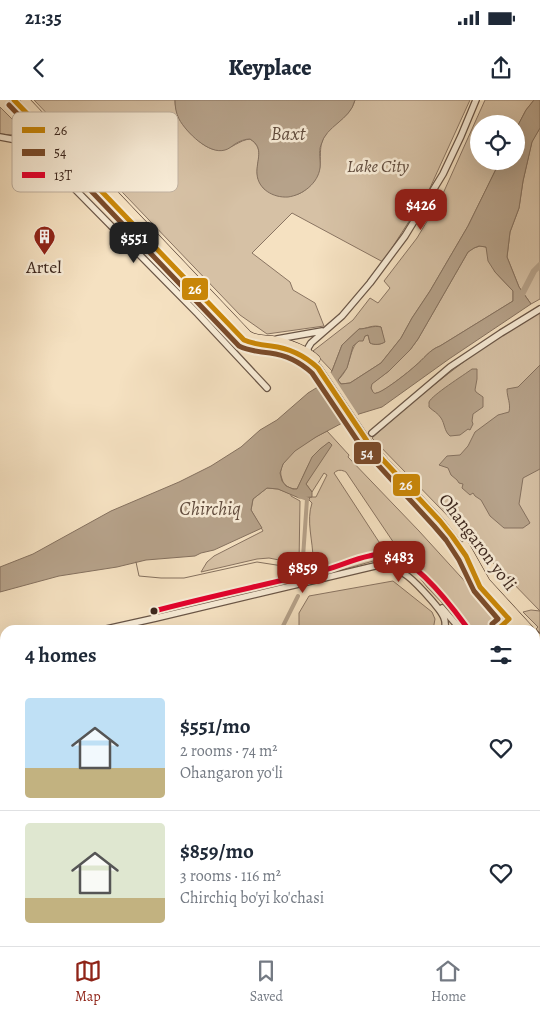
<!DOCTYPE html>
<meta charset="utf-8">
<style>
:root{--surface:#fff;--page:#f6f6f7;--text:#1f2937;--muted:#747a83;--line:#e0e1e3;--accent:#8f2418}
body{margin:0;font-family:Alegreya,serif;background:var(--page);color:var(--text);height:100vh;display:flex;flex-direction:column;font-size:19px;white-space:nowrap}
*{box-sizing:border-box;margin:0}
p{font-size:16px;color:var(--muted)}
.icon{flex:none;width:28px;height:28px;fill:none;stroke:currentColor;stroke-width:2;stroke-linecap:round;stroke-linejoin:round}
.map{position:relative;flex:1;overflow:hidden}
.panel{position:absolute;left:0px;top:525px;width:540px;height:321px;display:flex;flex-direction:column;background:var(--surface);border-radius:15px 15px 0 0;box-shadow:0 5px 20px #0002}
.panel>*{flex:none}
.fabs{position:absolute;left:470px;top:15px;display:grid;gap:10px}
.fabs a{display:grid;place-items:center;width:55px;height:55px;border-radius:50%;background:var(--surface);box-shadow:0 5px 20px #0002;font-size:25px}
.price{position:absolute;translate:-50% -42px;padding:0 11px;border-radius:10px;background:var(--accent);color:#fff;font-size:16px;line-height:32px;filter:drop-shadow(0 1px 2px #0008)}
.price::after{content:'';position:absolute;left:50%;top:30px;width:15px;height:11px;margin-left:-8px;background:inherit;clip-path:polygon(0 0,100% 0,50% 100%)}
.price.active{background:#222;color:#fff}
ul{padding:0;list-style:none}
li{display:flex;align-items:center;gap:15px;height:125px;padding:0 25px}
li+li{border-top:1px solid var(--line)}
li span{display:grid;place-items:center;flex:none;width:140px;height:100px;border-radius:5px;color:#555}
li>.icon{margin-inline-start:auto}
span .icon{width:60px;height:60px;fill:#fffc;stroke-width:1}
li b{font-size:21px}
h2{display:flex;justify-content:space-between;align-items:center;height:60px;padding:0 25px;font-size:21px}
.status{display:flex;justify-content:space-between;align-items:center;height:35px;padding:0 25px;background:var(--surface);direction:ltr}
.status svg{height:14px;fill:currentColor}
header{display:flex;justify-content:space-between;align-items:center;height:65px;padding:0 25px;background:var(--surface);font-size:22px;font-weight:800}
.tabs{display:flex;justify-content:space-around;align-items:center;height:70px;border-top:1px solid var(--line);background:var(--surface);font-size:14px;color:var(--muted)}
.tabs a{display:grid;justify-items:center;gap:2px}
.tabs .active{color:var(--accent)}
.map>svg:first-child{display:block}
</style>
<div class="status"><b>21:35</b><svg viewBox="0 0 49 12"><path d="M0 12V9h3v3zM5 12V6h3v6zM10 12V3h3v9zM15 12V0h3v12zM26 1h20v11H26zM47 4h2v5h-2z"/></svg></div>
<header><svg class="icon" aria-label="back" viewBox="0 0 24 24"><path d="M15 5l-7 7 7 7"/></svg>Keyplace<svg class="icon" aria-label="share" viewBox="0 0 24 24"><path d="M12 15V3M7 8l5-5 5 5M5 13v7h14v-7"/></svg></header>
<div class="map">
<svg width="540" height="846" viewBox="0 0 540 846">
<rect width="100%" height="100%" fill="#f5e1c1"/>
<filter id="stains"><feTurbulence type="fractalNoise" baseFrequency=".004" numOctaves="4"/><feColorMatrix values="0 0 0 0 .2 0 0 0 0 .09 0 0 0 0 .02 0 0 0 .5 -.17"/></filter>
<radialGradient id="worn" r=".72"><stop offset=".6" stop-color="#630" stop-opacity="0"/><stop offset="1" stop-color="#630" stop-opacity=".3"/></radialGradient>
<!-- green -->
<path fill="#d6c1a5" stroke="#897462" d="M34 0H175C175 5 176 10 178 15 184 29 205 52 221 50 232 49 239 40 250 39 267 50 254 63 258 78 259 82 262 85 264 89 272 91 287 96 294 95 306 94 320 76 320 65 321 53 319 45 325 35 334 20 349 20 355 0H470L429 90 383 162 292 113 252 153 290 182 293 190 315 203 324 226 267 234 240 215Z
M485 0H534L526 10 516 29V24H479V61H500L468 126 430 191 412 218 401 238 381 263 350 283 341 284 338 280C342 276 345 272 347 267 352 254 352 240 368 235L370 243C374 245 380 245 384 242L381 227C373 224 367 229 359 229L342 245 332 271 313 251 353 220 370 198 378 203 390 188 384 181 417 138 441 98Z
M0 7 12 19H16L22 25 11 35 0 34Z
M540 28V199L531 204 519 187 507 157 510 132 519 108 523 81 532 41Z
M480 146 486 147 495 172 513 191V201L440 246C429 250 424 259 415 266 410 271 382 293 377 293 375 294 374 293 373 293L371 288V284L389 271 410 250 418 239 468 152 474 148Z
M540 212V533L536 529 538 527 523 512 531 510 540 511 372 338C412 302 453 268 497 238 511 229 526 221 540 212Z
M327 331 349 355 348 357 419 431 491 510 496 516 497 522 490 530H468L427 487 402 455 346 372C342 370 338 369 334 373L381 445 377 460 313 478C311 471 313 466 313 459 313 441 306 421 312 403L309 400 310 397H316L327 375 324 373 312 392 306 384 329 343C310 354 307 370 297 389 290 389 284 386 282 379 273 358 312 339 327 331Z
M267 388 278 389 291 394V396L300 401 299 464 269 458 257 459 201 472 207 462 214 456 263 431 251 410 253 399Z
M393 481 432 512 435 519 433 530H299V513L309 496Z"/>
<!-- water -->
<path fill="#b6a28a" stroke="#85715f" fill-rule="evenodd" d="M175 0H355C350 21 326 25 321 45 318 52 321 60 320 68 318 83 303 95 288 97 273 98 258 89 257 74 256 60 265 48 250 39 245 39 240 41 235 44 232 46 229 49 225 50 209 55 186 32 179 19 176 13 175 7 175 0Z
M534 0H540V28L532 42 523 81 519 108 510 132 507 157 519 187 531 204 449 259 382 307 359 314 316 337 295 351 283 364 280 373 282 381 286 386 293 389H297L312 357 320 349 329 342 332 345 306 384 312 392V397L299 398 278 389 267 388 253 399 251 410 262 428 214 450 201 453 195 456 146 460 117 467 59 476 0 492V467L33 454 111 411 179 382 211 366 241 347 260 330 277 320 308 293 321 285 332 271 342 245 359 229C367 229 373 225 381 227L385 242C380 245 374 245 370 243L368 235 365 236 363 241H359L353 246 347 268 338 280 341 284 350 283 381 263 401 238 412 218 430 191 468 126 500 61H516V29L526 10ZM479 146 486 147 488 161 495 172 513 191V201L440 246C429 250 424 259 415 266 410 271 382 293 376 293 375 294 374 293 373 292L371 288 372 284 389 271 410 250 418 239 468 152 474 148Z
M540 265V369L523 378 519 404 530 423 523 428H504L490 416 481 400 475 396 473 393 470 395 462 388 463 384 459 383 457 380 451 375 448 368 439 365 447 356 460 355 468 346 475 332 498 315 509 312C511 303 507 298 507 289L518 287Z
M472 269H477V279L475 290 476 292 483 297V307L473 314 472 321 473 324 470 330 468 329 460 335 450 336C444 331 445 324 441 318 438 313 433 311 429 307 429 305 429 304 429 302 432 295 464 275 472 269Z"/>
<!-- pier -->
<path fill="#f5e1c1" d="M329 270 359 316 351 321 323 278Z"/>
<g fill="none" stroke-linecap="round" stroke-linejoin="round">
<!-- stream -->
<path stroke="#85715f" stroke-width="1" d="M136 462 139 476 161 478H184L257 462 302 469"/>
<!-- canal -->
<path stroke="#b6a28a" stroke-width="4" d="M299 396 307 399 302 472
M281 530 298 496
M44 846 48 841"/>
<!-- river -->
<path stroke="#b6a28a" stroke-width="6" d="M519 200 534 171 540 165"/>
<defs>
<path id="minor" d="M0 37 22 41 35 51 60 74 198 214 267 288
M277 239 322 231
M308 253V248L311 243 342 216 370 183 405 136 443 74 461 36 476 0
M372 333 450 267 501 233 540 209
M442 508 461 530
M102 530 156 518 379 465C402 465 419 486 433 502 437 507 442 512 444 518 446 522 445 526 445 530
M0 558 5 557
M204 841 209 846
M320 841V846
M518 841 522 846
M235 846 242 841"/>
<path id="major" d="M497 530 513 515
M508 530 518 520
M162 846 167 841"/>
<path id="highway" d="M14 0 244 240C253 245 262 245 272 246 290 249 305 255 318 268L367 341 384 361 440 421 460 447 480 487 520 530
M25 0 248 235C255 240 263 239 272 240 288 243 304 248 316 259
M465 445 486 482 530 530
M535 535 540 540
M535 545 540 550"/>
</defs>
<!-- minor casing -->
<use href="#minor" stroke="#6a5647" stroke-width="8"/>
<!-- major casing -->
<use href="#major" stroke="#3c271e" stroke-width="9"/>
<!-- highway casing -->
<use href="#highway" stroke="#3c271e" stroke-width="9"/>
<!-- minor -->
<use href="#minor" stroke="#f8ecd7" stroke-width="5.5"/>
<!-- major -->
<use href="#major" stroke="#f5e1c1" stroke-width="7"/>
<!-- highway -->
<use href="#highway" stroke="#f5e1c1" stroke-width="8"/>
<defs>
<path id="bus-1" d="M14 0 244 240C253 244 262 245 271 246 289 248 305 256 318 268L367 341 384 361 440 421 452 436 466 456 480 487 509 519 497 530"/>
<path id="bus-2" d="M9 5 239 246C249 251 259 252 270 253 286 255 300 262 312 273L361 346 379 366 434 426 446 440 459 460 474 491 498 519 492 524"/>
<path id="bus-3" d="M154 511C211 496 269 484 325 470 340 466 354 459 369 456 376 454 385 453 392 455 418 463 450 504 466 526"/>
</defs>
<!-- bus-1 casing -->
<use href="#bus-1" stroke="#f8ecd7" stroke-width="9"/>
<!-- bus-2 casing -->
<use href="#bus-2" stroke="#f8ecd7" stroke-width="9"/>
<!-- bus-3 casing -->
<use href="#bus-3" stroke="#f8ecd7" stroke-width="9"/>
<!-- bus-1 -->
<use href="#bus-1" stroke="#c88608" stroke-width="5"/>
<!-- bus-2 -->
<use href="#bus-2" stroke="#7a4b2a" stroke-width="5"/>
<!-- bus-3 -->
<use href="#bus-3" stroke="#e4002b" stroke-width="5"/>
</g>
<!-- icons -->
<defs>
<symbol id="building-pin" viewBox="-11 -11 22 30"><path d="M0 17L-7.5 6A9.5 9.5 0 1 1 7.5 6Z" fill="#8f2418" stroke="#f8ecd7"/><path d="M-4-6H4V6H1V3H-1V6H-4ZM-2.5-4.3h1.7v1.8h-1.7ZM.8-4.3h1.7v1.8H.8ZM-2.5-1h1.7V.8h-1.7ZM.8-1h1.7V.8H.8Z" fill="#fff"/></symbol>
</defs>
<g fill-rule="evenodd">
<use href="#building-pin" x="32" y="124" width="25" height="34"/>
</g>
<!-- markers -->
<circle fill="#3c271e" stroke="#f8ecd7" stroke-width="2" cx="154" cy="511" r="4.5"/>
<g text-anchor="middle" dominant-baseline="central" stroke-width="5" stroke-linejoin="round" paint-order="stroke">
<!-- park labels -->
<g font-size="18" font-style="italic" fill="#624e40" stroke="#f8ecd7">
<text x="378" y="66">Lake City</text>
</g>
<!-- poi labels -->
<g font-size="18" fill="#3c271e" stroke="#f8ecd7">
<text x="44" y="167">Artel</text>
</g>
<!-- street labels -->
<g font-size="18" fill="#3c271e" stroke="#f8ecd7">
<text transform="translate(478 442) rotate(53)">Ohangaron yoʻli</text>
</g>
<!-- water labels -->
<g font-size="19" font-style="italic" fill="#614c3e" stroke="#f8ecd7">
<text x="288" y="34">Baхt</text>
<text x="210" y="409">Chirchiq</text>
</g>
</g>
<!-- legend -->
<rect x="12" y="12" width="166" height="80" rx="8" fill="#f8ecd7" stroke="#c0b1a0" stroke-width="1"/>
<rect x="22" y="27" width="23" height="6" fill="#c88608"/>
<rect x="22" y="49" width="23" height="7" fill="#7a4b2a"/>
<rect x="22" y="72" width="23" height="6" fill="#e4002b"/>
<g font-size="14" fill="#3c271e">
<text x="54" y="35">26</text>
<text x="54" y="57">54</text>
<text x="54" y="80">13Т</text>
</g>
<g stroke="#f8ecd7" stroke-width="2">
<rect x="181" y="177" width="28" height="24" rx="5" fill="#c88608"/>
<rect x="353" y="341" width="29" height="24" rx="5" fill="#7a4b2a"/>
<rect x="392" y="373" width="29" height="24" rx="5" fill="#c88608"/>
</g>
<g font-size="14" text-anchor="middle" font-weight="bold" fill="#fff">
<text x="195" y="194">26</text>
<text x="367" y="358">54</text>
<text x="406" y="390">26</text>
</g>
<rect width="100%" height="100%" filter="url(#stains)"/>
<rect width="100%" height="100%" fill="url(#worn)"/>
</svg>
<div class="fabs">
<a><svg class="icon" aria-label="locate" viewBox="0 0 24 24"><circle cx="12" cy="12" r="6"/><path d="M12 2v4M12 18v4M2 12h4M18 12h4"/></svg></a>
</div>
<b class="price" style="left:421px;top:131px">$426</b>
<b class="price active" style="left:134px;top:164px">$551</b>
<b class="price" style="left:399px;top:483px">$483</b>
<b class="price" style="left:303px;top:494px">$859</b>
<section class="panel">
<h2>4 homes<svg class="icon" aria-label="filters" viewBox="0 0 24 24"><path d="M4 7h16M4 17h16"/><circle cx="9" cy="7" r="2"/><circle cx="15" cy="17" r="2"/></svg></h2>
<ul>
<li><span style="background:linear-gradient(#bfe0f5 70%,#c2b280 0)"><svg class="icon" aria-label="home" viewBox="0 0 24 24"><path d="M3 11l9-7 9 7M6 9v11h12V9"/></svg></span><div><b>$551/mo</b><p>2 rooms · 74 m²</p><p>Ohangaron yoʻli</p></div><svg class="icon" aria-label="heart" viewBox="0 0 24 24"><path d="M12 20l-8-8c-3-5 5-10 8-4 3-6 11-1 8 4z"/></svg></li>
<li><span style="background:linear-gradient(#dfe7d0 75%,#c2b280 0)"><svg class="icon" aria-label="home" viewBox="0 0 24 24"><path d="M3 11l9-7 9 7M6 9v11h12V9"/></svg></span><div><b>$859/mo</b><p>3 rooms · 116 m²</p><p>Chirchiq bo'yi ko'chasi</p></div><svg class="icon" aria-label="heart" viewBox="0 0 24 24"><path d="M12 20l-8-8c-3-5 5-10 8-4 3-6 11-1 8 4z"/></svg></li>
</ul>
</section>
</div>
<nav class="tabs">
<a class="active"><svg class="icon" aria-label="map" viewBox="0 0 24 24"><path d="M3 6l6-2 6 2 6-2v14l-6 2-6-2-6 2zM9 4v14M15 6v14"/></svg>Map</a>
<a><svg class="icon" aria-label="saved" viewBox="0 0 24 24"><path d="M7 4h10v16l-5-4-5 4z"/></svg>Saved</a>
<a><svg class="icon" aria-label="home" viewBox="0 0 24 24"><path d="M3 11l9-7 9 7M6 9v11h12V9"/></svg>Home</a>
</nav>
